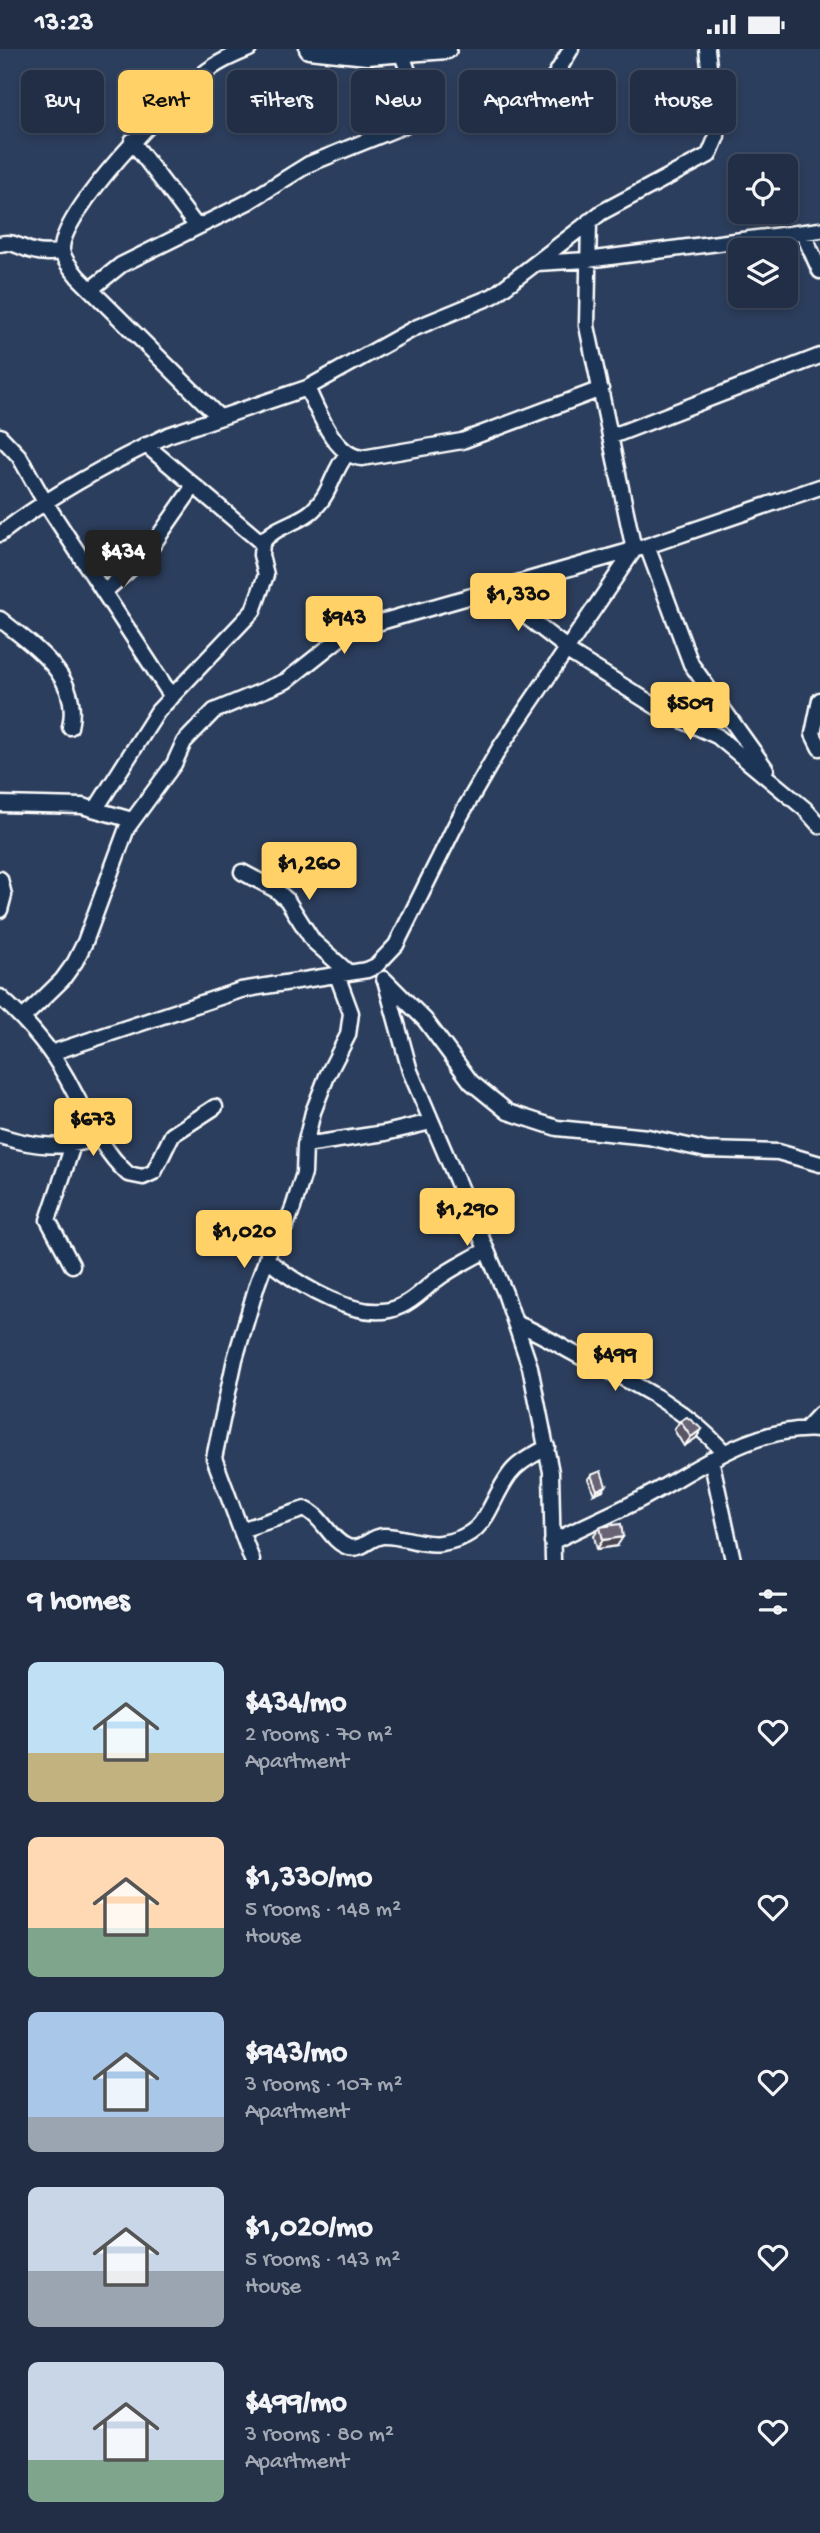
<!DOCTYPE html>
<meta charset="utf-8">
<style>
:root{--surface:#212e46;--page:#2d3a51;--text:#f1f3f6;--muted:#a2a8b3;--line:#3e4a5f;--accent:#ffd166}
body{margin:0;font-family:"Gochi Hand",sans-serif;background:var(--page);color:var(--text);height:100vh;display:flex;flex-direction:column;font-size:26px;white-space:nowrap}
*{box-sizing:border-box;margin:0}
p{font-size:23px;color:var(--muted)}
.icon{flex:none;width:38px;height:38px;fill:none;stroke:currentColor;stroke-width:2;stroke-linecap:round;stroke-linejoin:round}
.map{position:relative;height:1511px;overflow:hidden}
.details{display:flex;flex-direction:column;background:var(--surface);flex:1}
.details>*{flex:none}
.hud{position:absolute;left:21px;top:21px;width:779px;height:63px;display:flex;gap:14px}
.buttons{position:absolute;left:728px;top:105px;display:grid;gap:14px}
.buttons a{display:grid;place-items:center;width:70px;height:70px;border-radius:10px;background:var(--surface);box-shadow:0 4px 10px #0003,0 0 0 2px var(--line);font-size:35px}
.price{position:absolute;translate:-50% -60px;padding:0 16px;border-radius:7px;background:var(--accent);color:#111;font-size:23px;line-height:46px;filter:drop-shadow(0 2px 4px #0008)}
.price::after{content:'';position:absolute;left:50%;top:42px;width:21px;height:16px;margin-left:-10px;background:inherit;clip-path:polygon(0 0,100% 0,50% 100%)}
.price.current{background:#222;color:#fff}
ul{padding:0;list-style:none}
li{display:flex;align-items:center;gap:21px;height:175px;padding:0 28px}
li span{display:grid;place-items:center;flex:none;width:196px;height:140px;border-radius:10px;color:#555}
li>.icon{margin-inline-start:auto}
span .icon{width:84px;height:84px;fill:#fffc;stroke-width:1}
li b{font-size:30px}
h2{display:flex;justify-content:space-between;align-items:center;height:84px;padding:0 28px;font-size:30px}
.pill{padding:0 24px;border-radius:10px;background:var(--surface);box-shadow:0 4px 10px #0003,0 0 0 2px var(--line);font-size:24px;line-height:63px}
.pill.current{background:var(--accent);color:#111}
.status{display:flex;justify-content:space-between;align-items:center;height:49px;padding:0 35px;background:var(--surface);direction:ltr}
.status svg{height:19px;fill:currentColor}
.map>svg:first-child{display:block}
</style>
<div class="status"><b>13:23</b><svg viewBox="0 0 49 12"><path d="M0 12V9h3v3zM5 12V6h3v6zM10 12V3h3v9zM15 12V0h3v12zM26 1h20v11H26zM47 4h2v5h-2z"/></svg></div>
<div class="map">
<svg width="820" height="1511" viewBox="0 0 820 1511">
<rect width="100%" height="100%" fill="#2c3e5d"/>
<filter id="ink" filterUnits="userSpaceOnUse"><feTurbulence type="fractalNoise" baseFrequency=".0143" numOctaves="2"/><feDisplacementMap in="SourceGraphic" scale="14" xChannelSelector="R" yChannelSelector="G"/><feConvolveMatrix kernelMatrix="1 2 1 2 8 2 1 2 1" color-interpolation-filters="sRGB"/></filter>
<g filter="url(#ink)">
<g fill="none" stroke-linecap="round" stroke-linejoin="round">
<defs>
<path id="minor" d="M506 43 532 47 544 45 571 0
M132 92 197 178
M803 184 820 222
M0 195C13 191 20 199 33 202 43 205 52 204 62 203
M537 214 587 211 820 181
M91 240 121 216 248 153 309 115 411 74C422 51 409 26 401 3
M307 339C318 361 334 407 362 409L462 392 601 340
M219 368 78 228C72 220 63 211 62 201 60 164 171 50 202 26 216 14 232 7 249 0
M0 387 19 407 45 453 172 648
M610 388 820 307
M146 396 262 494
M0 485C52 445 109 414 168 386L307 339 415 279 493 247 602 163 709 106 717 87 707 0
M647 497 691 615 766 720
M499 538 515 559 568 600
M104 543 145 507 193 438
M0 570C34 598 82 628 70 678
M567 602 668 665 717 687 805 760 820 777
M820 651 813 685 820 699
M0 755 82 757 132 771
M97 758 158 662 253 562 266 526 261 506 262 494C275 476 298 475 313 461 331 445 332 423 347 405
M242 823 276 841 287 851 313 892 349 924
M0 830 4 846 0 861
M384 930 425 971 471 1033 508 1063 557 1079 648 1088 706 1101 778 1103 820 1115
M385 931 410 1022 505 1244 530 1318 551 1423 553 1511
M0 948C27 972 49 997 66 1028 84 1060 100 1100 128 1125L143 1128 154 1123 172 1086 215 1058
M23 969 62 931 75 913 85 893 127 779 174 715 184 693 214 662 286 632 349 582 647 497 820 438
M51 1004 241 941 367 921 376 917 396 896 457 773 499 700 634 501 587 277 589 172
M0 1087C35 1098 65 1101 100 1088
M305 1096 385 1084 431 1073
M266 1210C297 1235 361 1277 401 1257 415 1251 424 1240 436 1231 451 1219 470 1211 486 1201
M72 1216 48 1171 73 1096
M515 1274C543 1284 564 1301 591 1313 640 1337 687 1361 724 1403
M806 1380 820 1365
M711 1410 733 1511
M241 1481 305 1460C323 1467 330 1492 348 1498 363 1502 369 1488 383 1487 402 1486 421 1497 441 1494 489 1487 486 1458 509 1426 518 1413 534 1406 547 1398
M552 1493C583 1477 615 1464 645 1448 699 1419 755 1376 820 1381
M252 1511 214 1409 235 1310 257 1236 270 1200 285 1178 293 1159 304 1124 305 1096 313 1063 327 1027 348 986 351 964 337 926"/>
<path id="tertiary" d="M309 0 367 6 447 0"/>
</defs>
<!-- minor casing -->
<use href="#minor" stroke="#fff" stroke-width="19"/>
<!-- tertiary casing -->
<use href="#tertiary" stroke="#fff" stroke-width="23"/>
<!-- minor -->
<use href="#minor" stroke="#1d3557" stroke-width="14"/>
<!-- tertiary -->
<use href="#tertiary" stroke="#1d3557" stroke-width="18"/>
</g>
<!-- wall -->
<path fill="#595565" stroke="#fff" stroke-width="2" d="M680 1372 702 1380 696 1389 684 1397 674 1381Z
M591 1426 603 1441 594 1445 588 1430Z
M600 1478 617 1497 597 1500 594 1487Z"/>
<!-- shaded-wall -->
<path fill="#494552" stroke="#fff" stroke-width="2" d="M702 1380 696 1389 684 1397 691 1388Z
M606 1437 603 1441 594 1445 597 1441Z
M623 1488 617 1497 597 1500 603 1491Z"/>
<!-- building -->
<path fill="#686375" stroke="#fff" stroke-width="2" d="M687 1368 702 1380 691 1388 680 1372Z
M601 1422 606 1437 597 1441 591 1426Z
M621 1475 623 1488 603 1491 600 1478Z"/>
</g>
</svg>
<div class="buttons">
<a><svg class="icon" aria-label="locate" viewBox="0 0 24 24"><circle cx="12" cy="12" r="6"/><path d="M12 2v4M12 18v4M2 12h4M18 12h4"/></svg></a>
<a><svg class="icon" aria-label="layers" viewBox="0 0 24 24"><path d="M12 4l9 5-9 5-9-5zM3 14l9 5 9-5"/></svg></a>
</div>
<b class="price current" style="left:123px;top:541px">$434</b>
<b class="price" style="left:518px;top:584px">$1,330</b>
<b class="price" style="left:344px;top:607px">$943</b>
<b class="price" style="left:690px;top:693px">$509</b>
<b class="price" style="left:309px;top:853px">$1,260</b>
<b class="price" style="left:93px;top:1109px">$673</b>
<b class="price" style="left:467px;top:1199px">$1,290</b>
<b class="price" style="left:244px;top:1221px">$1,020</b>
<b class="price" style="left:615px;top:1344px">$499</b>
<div class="hud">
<a class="pill">Buy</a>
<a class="pill current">Rent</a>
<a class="pill">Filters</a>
<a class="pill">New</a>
<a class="pill">Apartment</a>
<a class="pill">House</a>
</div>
</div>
<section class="details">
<h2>9 homes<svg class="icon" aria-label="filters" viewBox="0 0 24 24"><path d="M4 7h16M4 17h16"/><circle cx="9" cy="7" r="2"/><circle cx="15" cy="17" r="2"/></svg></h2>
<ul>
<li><span style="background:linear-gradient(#bfe0f5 65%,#c2b280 0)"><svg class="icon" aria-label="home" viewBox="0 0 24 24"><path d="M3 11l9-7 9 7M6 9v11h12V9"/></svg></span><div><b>$434/mo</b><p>2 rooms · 70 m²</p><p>Apartment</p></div><svg class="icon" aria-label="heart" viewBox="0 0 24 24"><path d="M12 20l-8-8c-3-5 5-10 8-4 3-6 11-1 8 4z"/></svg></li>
<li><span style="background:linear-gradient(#ffd9b3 65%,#7fa58c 0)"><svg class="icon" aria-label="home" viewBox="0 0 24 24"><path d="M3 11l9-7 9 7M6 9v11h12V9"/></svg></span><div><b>$1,330/mo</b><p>5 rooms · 148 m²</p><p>House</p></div><svg class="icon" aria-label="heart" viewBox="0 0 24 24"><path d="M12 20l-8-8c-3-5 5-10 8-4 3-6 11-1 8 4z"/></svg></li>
<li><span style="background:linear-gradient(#a9c7e8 75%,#9aa5b1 0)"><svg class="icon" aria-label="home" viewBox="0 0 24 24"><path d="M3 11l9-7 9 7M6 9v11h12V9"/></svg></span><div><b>$943/mo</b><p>3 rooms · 107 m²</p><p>Apartment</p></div><svg class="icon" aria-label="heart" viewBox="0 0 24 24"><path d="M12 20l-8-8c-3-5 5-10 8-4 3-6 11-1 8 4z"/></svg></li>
<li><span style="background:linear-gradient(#c9d6e8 60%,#9aa5b1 0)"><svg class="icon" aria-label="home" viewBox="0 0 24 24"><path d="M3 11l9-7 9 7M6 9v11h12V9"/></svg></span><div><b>$1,020/mo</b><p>5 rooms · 143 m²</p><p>House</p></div><svg class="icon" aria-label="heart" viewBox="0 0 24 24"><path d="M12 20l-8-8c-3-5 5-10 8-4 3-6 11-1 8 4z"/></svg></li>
<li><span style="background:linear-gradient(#c9d6e8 70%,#7fa58c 0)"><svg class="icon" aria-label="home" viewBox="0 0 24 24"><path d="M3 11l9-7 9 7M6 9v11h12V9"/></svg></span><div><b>$499/mo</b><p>3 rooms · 80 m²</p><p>Apartment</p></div><svg class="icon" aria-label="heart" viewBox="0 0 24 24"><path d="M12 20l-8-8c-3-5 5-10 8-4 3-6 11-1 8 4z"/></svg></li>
</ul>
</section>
